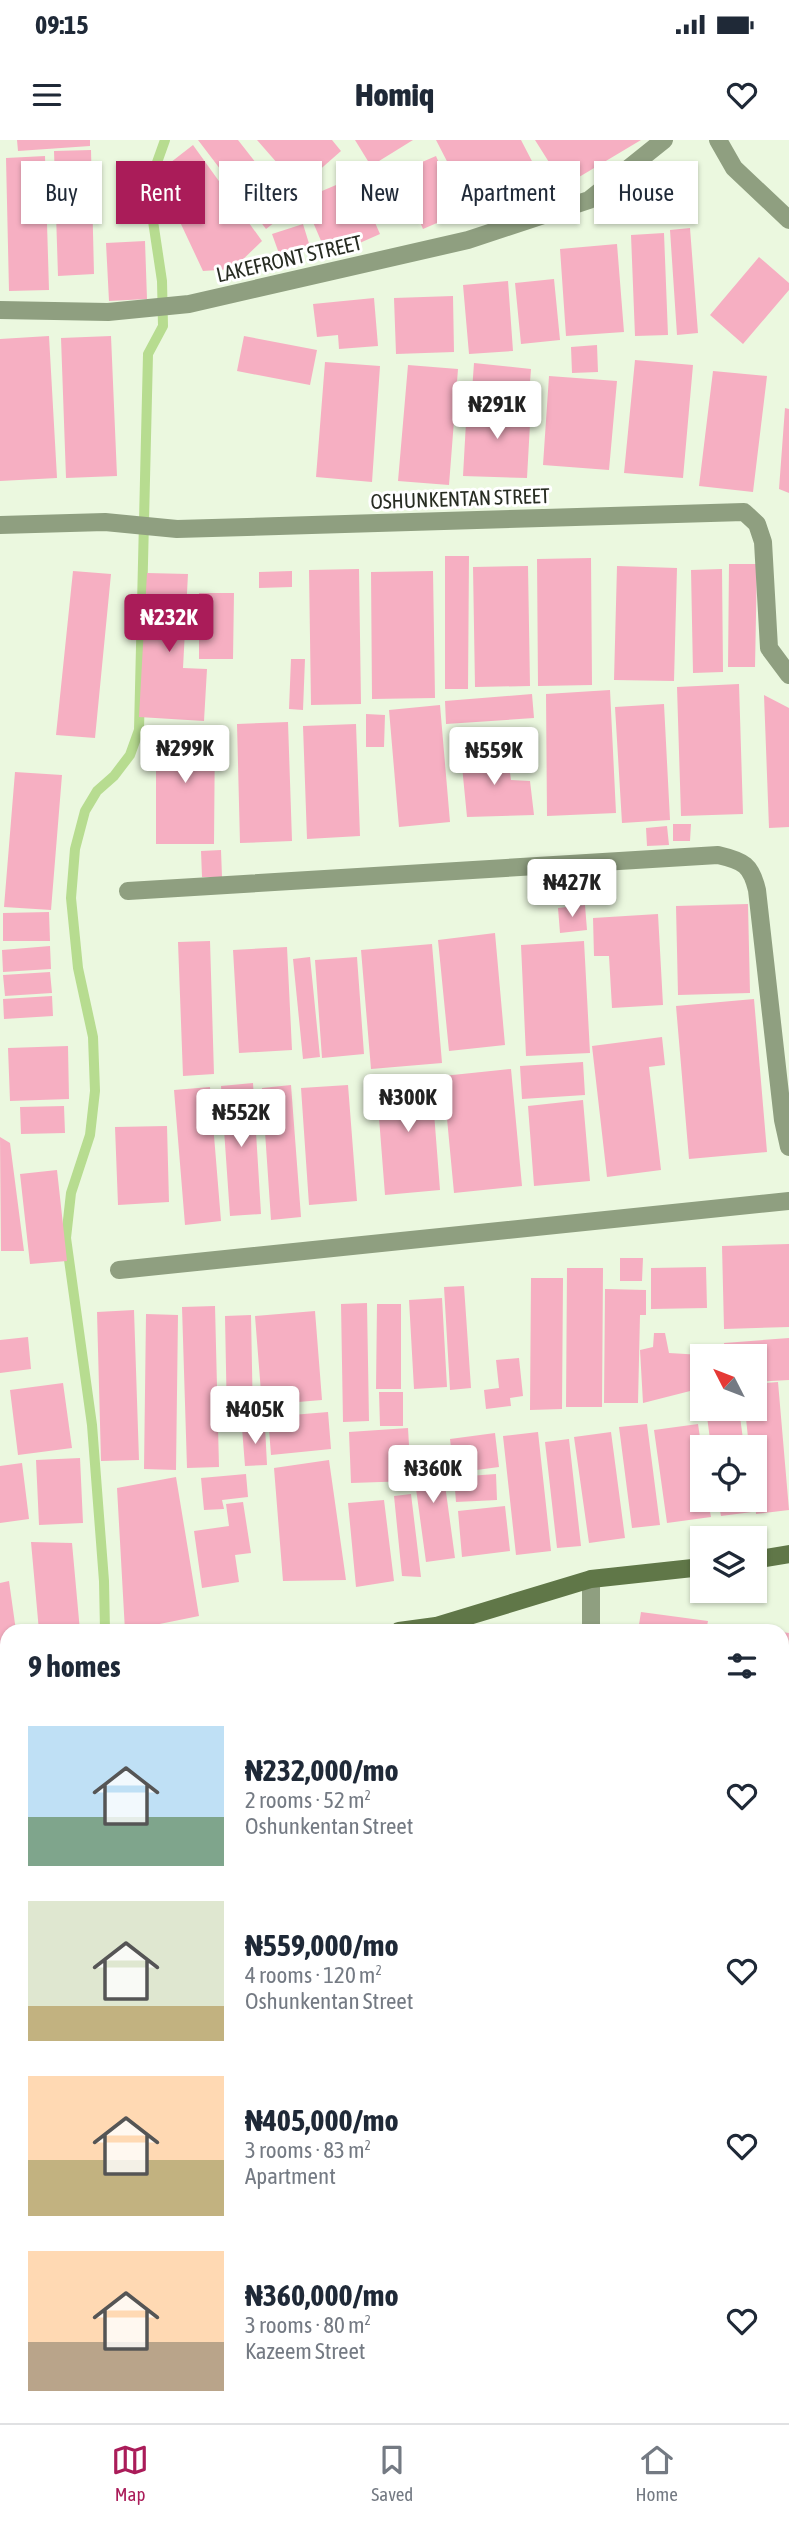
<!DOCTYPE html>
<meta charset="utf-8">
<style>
:root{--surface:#fff;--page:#f6f6f7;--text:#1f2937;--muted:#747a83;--line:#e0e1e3;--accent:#aa1c59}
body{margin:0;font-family:"Asap Condensed",sans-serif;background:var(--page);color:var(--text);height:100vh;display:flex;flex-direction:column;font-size:26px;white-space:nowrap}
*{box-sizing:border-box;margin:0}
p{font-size:23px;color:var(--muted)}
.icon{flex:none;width:38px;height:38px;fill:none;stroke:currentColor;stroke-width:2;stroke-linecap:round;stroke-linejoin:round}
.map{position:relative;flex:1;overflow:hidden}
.side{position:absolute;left:0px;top:1484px;width:789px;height:800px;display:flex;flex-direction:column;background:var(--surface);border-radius:21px 21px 0 0;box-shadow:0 2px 5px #0004}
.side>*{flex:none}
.hud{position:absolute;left:21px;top:21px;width:747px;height:63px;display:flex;gap:14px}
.needle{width:46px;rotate:312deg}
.tools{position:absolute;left:690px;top:1204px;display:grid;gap:14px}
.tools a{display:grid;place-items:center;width:77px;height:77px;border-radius:0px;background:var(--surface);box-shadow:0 2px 5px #0004;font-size:35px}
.price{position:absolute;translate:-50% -60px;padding:0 16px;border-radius:7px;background:#fff;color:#222;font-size:23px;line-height:46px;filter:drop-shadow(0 2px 4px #0008)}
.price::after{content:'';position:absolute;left:50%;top:42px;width:21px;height:16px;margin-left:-10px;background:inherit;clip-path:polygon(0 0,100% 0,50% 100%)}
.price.on{background:var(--accent);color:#fff}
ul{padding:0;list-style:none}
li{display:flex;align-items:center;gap:21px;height:175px;padding:0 28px}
li span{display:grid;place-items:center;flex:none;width:196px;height:140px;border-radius:0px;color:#555}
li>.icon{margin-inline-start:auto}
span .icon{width:84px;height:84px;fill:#fffc;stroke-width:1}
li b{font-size:30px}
h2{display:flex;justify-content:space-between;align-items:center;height:84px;padding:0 28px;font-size:30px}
.tag{padding:0 24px;border-radius:0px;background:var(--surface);box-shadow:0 2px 5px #0004;font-size:24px;line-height:63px}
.tag.on{background:var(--accent);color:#fff}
.status{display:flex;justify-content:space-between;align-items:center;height:49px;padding:0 35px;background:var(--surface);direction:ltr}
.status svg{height:19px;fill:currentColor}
header{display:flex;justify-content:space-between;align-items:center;height:91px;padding:0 28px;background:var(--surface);font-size:32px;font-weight:800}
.menu{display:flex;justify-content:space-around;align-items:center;height:98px;border-top:2px solid var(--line);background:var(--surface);font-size:19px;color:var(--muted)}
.menu a{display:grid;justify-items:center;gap:4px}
.menu .on{color:var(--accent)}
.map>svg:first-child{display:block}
</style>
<div class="status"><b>09:15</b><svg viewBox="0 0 49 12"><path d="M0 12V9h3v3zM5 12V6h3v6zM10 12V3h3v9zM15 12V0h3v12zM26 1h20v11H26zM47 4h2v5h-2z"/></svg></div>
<header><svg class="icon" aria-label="menu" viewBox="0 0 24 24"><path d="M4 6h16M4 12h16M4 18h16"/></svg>Homiq<svg class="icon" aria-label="heart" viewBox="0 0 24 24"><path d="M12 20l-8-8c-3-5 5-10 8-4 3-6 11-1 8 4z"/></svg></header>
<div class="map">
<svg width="789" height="2283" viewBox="0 0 789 2283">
<rect width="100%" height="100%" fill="#ebf8df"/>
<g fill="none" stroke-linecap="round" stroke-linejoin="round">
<!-- stream -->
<path stroke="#b7dc90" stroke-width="10" d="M105 1491 104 1441 92 1285 66 1098 71 1053 90 995 95 951 93 897 78 828 71 758 75 709 85 671 97 651 114 636 130 615 139 590 148 214 163 186 162 141 153 81 155 28 165 0
M143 2277 146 2283"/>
</g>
<!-- building -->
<path fill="#f6afc2" d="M17 0H90V6L18 11Z
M198 0H238L292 69 266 89Z
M257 0H332L341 11 299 48Z
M355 0H413L371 26Z
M436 0H521L535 27 468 62Z
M535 0H641L564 46Z
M193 5 262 101 233 129 203 131 157 33Z
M91 10 94 134 58 136 54 11Z
M45 16 49 150 9 151 6 18Z
M436 16 460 73 423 89 399 32Z
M355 37 380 94 328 117 303 59Z
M303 84 311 110 281 119 272 94Z
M690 88 698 193 677 195 670 90Z
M664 93 668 195 635 196 631 95Z
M145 101 147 159 109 161 106 103Z
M617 104 624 192 566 196 560 109Z
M759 117 789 143V150L743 204 710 175Z
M554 139 560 200 521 204 515 143Z
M508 141 513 211 469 214 463 145Z
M453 156 454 212 396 214 394 158Z
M374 158 378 206 339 209 338 195 317 197 313 164Z
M49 196 57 338 0 341V199Z
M111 196 117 336 66 338 61 198Z
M244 196 317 210 310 245 237 231Z
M597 205 598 232 572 233 571 207Z
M635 220 693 225 683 338 624 333Z
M325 222 380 226 372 342 316 337Z
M474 223 531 229 529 256 472 251Z
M408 225 458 229 449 345 398 341Z
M713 231 767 236 753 352 699 346Z
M549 236 617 241 609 330 543 325Z
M467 264 531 266 527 338 463 336Z
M785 268 789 269V353L779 349Z
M445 416H469L468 549H445Z
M591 418 592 545 538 546 537 419Z
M729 424H757L755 527H728Z
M528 426 530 546 475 547 473 427Z
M617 426 677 428 674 541 614 540Z
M359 429 361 564 311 565 309 430Z
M722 429 723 532 693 533 691 430Z
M73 431 111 434 95 598 56 595Z
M292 431V447L259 448V432Z
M433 431 435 558 372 559 371 432Z
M147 433 188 434 183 528 207 529 204 581 139 577Z
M199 453H234L233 519H199Z
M291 519H305L303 570 289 569Z
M739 544 743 674 681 676 677 547Z
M610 550 616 673 547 676 546 554Z
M532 554 534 578 446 584 445 561Z
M764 555 789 568V687L769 688Z
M664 564 670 680 622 683 615 567Z
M440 565 450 682 399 687 389 570Z
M366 574 385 575 384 607H366Z
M288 582 292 701 240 703 237 584Z
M356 584 360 696 307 699 303 586Z
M156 587H215L214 704H156Z
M507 610 511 640 530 641 534 675 467 677 461 616Z
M15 632 62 635 51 770 4 767Z
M673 684H691L690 701H673Z
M667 686 669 705 647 706 646 688Z
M221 710 222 737H202L201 711Z
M748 764 750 853 678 855 676 766Z
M585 765 587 790 560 793 558 768Z
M49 772 50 801H3V773Z
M658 774 663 865 612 868 609 816H594L593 778Z
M495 793 505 905 449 911 438 800Z
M210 801 214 934 183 936 178 802Z
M584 801 590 913 526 916 521 805Z
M432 804 442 923 371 929 361 810Z
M50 806 51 829 3 832 2 810Z
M287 807 292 910 239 913 233 810Z
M310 817 320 917 303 919 293 819Z
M357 817 364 914 322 918 315 820Z
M50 832 52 853 5 856 3 835Z
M52 856 53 876 4 879 3 859Z
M754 859 767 1012 689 1019 676 866Z
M662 897 665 925 649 927 661 1030 607 1037 592 906Z
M68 906 69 959 10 961 8 908Z
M583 922 585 955 522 959 520 926Z
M511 929 522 1046 454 1053 443 936Z
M431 934 440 1050 385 1055 376 939Z
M253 943 261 1074 230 1076 221 946Z
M291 945 301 1077 271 1080 262 948Z
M348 945 357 1061 309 1065 301 948Z
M210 947 221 1081 185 1085 174 950Z
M583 960 590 1041 534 1046 528 966Z
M64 966 65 993 21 994 20 967Z
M167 986 169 1062 118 1065 115 987Z
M0 997 10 1003 24 1111H1Z
M57 1030 67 1121 30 1124 20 1034Z
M789 1104V1187L724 1189 722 1106Z
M620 1118H643L642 1141H620Z
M706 1127 707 1168 651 1169V1128Z
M567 1128H603L602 1267H566Z
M531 1138H563L562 1269 530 1270Z
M464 1146 471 1248 450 1250 444 1147Z
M605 1149 646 1150V1175H640L638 1263H604Z
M442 1158 447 1247 414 1249 409 1160Z
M367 1163 369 1281 343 1282 341 1164Z
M377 1164H401V1249H376Z
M215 1166 219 1327 187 1328 182 1167Z
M134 1170 139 1320 101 1321 97 1172Z
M315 1171 322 1260 262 1265 255 1176Z
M146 1174 178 1175 176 1330 144 1329Z
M251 1175 253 1280 227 1281 225 1176Z
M654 1193H665L669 1213 702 1215V1248L643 1263 640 1210 653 1207Z
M28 1197 31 1229 0 1233V1200Z
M789 1198V1240L754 1242V1216H725L724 1203Z
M519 1218 523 1256 510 1258 511 1266 486 1269 484 1250 499 1248 496 1220Z
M778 1242 789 1370 756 1374 754 1307H749L745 1269H754V1244Z
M63 1243 72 1308 18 1315 10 1250Z
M379 1252H403V1286H380Z
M706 1269H739L744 1307H711Z
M328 1272 331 1309 271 1315 268 1277Z
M647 1284 660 1385 632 1388 619 1287Z
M698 1284 702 1311V1360H708L711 1377 667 1383 654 1290Z
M265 1286 267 1325 245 1326 242 1288Z
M408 1288 411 1341 351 1343 349 1292Z
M538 1292 551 1411 516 1415 503 1296Z
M611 1292 625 1398 589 1403 574 1297Z
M495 1293 499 1327 454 1333 450 1299Z
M569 1299 581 1406 557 1408 545 1302Z
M440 1308 455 1418 426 1422 411 1312Z
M80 1318 83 1383 39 1385 36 1320Z
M329 1320 346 1440 283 1441 274 1328Z
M22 1323 29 1379 0 1383V1326Z
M246 1334 248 1357 222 1360 224 1369 204 1370 201 1338Z
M496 1334 497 1360 456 1362 454 1337Z
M176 1337 199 1476 125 1491 117 1348Z
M411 1354 421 1437 402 1436 394 1356Z
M384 1360 394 1441 356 1447 348 1363Z
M718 1360H751L752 1372 721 1376Z
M243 1362 251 1413 235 1415 239 1442 202 1448 194 1391 229 1386 226 1364Z
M505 1366 510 1411 462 1417 458 1371Z
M31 1402 72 1403 80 1491H39Z
M9 1441 16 1491H7V1521L0 1522V1443Z
M641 1472 708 1481 706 1491H638Z
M722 1485 756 1489V1491H721Z
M782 1492 789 1493 786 1551 782 1550Z
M7 1644V1757H0V1645Z
M789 1670V1715L782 1710V1680Z
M7 1789V1842L0 1844V1790Z
M7 1854V1893L0 1894V1855Z
M789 1863V1904L782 1899V1873Z
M782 1907 789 1912V1996L782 1991Z
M782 2003 789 2008V2063L782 2074Z
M7 2021V2061H0V2022Z
M785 2127 789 2134V2196L782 2201V2130Z
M223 2277H257L259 2283H208Z
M261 2277H294L296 2283H263Z
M359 2277H457L459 2283H348Z
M571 2277H645L642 2283H567Z
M710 2277H780L784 2283H702Z"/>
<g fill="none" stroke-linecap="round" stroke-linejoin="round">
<!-- street -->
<path stroke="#8f9f80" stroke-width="18" d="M718 0 734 28 789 80
M0 170 108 172 189 164 468 100 589 60 664 0
M0 385 105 382 177 389 744 372 757 384 763 402 769 508 789 535
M128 751 718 715C744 721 751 725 757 750L783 980 789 1007
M119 1130 789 1061
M591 1491V1439
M782 1754 789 1756
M782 1816 789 1807
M514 2277 521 2283"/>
<!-- secondary -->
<path stroke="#607748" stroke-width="18" d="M754 1420 789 1414
M399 1491 436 1486 591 1439 702 1427
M0 1563 7 1561"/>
</g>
<g text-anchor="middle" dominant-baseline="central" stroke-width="6" stroke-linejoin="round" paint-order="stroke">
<!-- street labels -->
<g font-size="21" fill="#272c22" stroke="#fff">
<text transform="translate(289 118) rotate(-13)">LAKEFRONT STREET</text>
<text transform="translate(460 358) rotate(-2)">OSHUNKENTAN STREET</text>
</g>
</g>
</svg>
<div class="tools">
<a><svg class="needle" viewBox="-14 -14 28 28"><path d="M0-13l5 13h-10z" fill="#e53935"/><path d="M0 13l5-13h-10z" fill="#747a83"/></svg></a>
<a><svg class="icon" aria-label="locate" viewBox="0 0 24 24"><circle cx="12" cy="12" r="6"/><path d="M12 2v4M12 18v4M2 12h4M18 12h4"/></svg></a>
<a><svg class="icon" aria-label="layers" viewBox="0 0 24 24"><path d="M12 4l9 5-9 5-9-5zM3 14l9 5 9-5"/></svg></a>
</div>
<b class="price" style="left:497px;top:301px">₦291K</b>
<b class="price on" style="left:169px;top:514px">₦232K</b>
<b class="price" style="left:185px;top:645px">₦299K</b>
<b class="price" style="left:494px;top:647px">₦559K</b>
<b class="price" style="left:572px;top:779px">₦427K</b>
<b class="price" style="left:408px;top:994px">₦300K</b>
<b class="price" style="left:241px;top:1009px">₦552K</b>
<b class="price" style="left:255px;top:1306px">₦405K</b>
<b class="price" style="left:433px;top:1365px">₦360K</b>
<div class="hud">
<a class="tag">Buy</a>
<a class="tag on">Rent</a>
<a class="tag">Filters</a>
<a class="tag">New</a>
<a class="tag">Apartment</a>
<a class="tag">House</a>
</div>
<section class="side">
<h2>9 homes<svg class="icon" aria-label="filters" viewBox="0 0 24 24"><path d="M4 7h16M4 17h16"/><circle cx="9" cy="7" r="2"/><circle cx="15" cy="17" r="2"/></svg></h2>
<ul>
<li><span style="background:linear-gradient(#bfe0f5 65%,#7fa58c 0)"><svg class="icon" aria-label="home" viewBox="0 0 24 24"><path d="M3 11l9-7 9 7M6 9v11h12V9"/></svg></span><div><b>₦232,000/mo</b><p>2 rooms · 52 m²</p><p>Oshunkentan Street</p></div><svg class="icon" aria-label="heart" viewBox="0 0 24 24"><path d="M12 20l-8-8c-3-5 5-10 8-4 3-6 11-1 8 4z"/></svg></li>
<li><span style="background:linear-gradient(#dfe7d0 75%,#c2b280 0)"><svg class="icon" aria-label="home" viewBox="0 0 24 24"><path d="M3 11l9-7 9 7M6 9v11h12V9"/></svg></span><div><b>₦559,000/mo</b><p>4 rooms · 120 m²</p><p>Oshunkentan Street</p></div><svg class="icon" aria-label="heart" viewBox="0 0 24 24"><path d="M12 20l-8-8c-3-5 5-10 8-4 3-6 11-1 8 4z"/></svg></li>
<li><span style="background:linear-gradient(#ffd9b3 60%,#c2b280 0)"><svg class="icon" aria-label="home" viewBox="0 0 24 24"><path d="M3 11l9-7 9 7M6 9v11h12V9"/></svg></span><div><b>₦405,000/mo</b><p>3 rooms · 83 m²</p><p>Apartment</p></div><svg class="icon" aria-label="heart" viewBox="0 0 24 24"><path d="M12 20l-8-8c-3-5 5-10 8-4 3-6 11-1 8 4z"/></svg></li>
<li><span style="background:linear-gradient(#ffd9b3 65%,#b9a48a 0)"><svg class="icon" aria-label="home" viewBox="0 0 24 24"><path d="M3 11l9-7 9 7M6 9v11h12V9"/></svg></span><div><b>₦360,000/mo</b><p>3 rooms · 80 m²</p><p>Kazeem Street</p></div><svg class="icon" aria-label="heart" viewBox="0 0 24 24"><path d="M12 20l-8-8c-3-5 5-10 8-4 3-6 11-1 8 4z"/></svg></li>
</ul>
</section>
</div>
<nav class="menu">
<a class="on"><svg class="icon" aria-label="map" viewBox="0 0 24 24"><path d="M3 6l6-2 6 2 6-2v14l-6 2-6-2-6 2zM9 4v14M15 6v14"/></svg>Map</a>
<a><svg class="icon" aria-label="saved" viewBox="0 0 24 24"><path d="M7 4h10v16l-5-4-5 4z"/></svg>Saved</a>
<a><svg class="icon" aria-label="home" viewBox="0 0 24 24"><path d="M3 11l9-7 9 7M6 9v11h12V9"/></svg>Home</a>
</nav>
